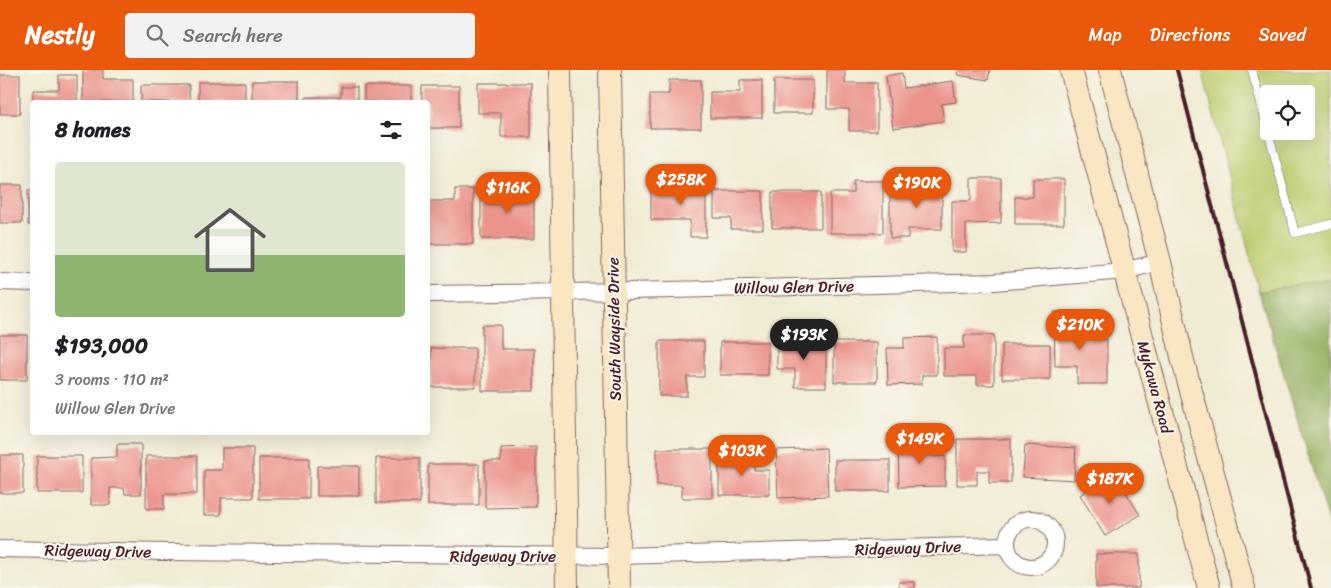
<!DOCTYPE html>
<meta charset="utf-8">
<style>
:root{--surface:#fff;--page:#f2f2f2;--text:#202124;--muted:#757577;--line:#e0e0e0;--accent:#ea580c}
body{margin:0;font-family:Sriracha,sans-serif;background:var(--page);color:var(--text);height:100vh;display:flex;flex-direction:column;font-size:19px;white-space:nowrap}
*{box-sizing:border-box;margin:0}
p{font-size:16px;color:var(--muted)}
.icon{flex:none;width:28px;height:28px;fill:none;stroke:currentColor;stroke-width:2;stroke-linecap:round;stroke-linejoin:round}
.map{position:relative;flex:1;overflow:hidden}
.sheet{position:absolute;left:30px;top:30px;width:400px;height:335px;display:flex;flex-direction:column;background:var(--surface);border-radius:5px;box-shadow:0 5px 20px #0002}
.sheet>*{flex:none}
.tools{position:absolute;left:1260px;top:15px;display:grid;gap:10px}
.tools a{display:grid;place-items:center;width:55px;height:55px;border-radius:5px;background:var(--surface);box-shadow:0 5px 20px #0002;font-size:25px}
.price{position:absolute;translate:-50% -42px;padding:0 11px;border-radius:18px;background:var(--accent);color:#fff;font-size:16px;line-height:32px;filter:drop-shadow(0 1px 2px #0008)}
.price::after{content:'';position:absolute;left:50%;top:30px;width:15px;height:11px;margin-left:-8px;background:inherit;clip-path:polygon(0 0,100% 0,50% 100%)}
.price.current{background:#222;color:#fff}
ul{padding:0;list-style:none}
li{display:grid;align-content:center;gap:10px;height:265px;padding:0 25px}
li+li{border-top:1px solid var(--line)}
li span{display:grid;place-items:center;height:155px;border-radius:5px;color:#555}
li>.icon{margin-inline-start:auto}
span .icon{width:90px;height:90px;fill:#fffc;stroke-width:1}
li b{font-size:21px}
h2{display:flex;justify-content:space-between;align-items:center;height:60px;padding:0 25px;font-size:21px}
header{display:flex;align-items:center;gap:30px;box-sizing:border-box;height:70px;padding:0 25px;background:var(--accent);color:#fff}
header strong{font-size:24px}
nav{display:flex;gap:28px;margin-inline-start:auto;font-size:18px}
.search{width:350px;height:45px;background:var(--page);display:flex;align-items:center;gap:12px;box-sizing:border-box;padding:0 18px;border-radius:5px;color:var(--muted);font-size:19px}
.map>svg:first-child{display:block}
</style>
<header>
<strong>Nestly</strong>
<div class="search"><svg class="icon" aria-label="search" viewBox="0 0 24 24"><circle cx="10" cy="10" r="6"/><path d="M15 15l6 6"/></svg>Search here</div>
<nav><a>Map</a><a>Directions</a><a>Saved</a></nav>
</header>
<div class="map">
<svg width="1331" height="518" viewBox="0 0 1331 518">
<rect width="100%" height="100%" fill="#fbf7ec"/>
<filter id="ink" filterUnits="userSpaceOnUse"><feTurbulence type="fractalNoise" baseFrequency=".02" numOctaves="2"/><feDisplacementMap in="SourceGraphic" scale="10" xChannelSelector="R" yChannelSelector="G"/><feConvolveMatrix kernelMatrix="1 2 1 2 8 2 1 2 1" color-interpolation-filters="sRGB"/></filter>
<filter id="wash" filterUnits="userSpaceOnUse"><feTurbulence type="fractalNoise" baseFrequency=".0096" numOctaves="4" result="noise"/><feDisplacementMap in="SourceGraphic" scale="20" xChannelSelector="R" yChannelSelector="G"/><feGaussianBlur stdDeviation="1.12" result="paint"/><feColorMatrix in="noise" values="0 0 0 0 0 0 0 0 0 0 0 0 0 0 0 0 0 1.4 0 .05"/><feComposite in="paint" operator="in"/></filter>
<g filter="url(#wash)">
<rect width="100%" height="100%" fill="#f0ebd3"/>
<!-- green -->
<path fill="#bacc6e" stroke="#82764c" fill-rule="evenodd" d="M1202 0H1331V209L1259 222ZM1269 24H1306V61H1269Z"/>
<!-- forest -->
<path fill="#93b061" stroke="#6e6846" d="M1331 209V462L1259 222Z"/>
<g id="blocks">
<!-- building -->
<path fill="#eb948c" d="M83 0H103V9H133V32H83Z
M827 0H845V13H877V61H849V39H827Z
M958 0H990L988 10 957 5Z
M902 3 904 18 953 11 956 32 941 34 944 51 893 58 886 6Z
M0 5H20V44H0Z
M59 5H77V32H33V20H59Z
M669 10H701V58H650V24H669Z
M740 10H762V48H710V22H740Z
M774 10H813V43H774Z
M252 11H299V32H252Z
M198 12H245V32H198Z
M478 13H531V67H501V43H478Z
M141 15H189V32H141Z
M364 16H411V32H364Z
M422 16H459V58H428V32H422Z
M341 17H357V32H306V27H341Z
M971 108H1001V153L966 154V182H952V131H971Z
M1033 109H1064V154H1015V127H1033Z
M918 110H942V159H908V168H890V124H918Z
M853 111H883V163H830V123H853Z
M0 115H22V153H0Z
M651 115H706V167H690V150H651Z
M455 119H473V174H428V131H455Z
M481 119H534V169H481Z
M28 120H32V155H28Z
M714 121H763V159H731V148H714Z
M772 122H821V158H772Z
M1054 242H1077V269H1107V314H1077V296H1055Z
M482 255H501V279H534V321H482Z
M0 265H27V310H0Z
M964 265H994V315H977V306H944V278H964Z
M937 267V305H922V314L888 315 887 278H904V268Z
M777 269H826V317H795V299H777Z
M659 271H704V307H687V326H659Z
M720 272H768V305H720Z
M834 272H877V312H834Z
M1002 274H1050V309H1002Z
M431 278H475V317H431Z
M957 369H1011V413H989V401H977V415H957Z
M898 370H930V386H945V416L899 417Z
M117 374H141V424H125L124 418H110V435H91V388L117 387Z
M1025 375 1076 378 1074 410 1023 407Z
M536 377V437L485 438V391H501V378Z
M222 378H253V428H221V445H204V400H222Z
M826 378 828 426 778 428 776 380Z
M657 379H712V428H682V415H657Z
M0 385H23V423H0Z
M37 386H82V423H37Z
M146 386H197V424H164V439H146Z
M719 386H754V400H769V425H719Z
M259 388H309V429H259Z
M376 388H420V433H376Z
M835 390H890V421H835Z
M428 394H479V435H428Z
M317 396H359V426H317Z
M1114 403 1140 445 1105 466 1080 425Z
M1096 484H1139V518H1096Z
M899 512H915V518H899Z"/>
</g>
</g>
<g filter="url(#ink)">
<use href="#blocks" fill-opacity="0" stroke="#846666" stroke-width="1"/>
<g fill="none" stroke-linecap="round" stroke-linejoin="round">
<defs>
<path id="lane" d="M1252 0 1295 163 1331 154"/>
<path id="street" d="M0 212 32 213
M428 224 630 221 994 212 1124 201 1160 192
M1007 473a24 24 0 1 1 48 0a24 24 0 1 1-48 0Z
M0 479 166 482 618 486 1006 475"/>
<path id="secondary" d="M560 0 567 518
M610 0 619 518
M1071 0 1209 518
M1110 0 1160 192 1183 291 1244 518"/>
</defs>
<!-- lane casing -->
<use href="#lane" stroke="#846666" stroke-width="9"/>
<!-- street casing -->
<use href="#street" stroke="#846666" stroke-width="18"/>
<!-- secondary casing -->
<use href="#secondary" stroke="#846666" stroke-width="24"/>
<!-- lane -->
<use href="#lane" stroke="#fff" stroke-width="8"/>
<!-- street -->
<use href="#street" stroke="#fff" stroke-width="16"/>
<!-- secondary -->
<use href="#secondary" stroke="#f9e7c3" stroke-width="22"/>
<!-- rail -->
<path stroke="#4a1f2b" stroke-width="4" d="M1177 0 1311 518"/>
</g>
</g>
<g text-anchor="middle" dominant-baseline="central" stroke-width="4" stroke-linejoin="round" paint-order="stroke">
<!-- street labels -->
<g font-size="16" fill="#4a1f2b" stroke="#fbf7ec">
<text transform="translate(794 217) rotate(-1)">Willow Glen Drive</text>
<text transform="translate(614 259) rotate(-91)">South Wayside Drive</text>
<text transform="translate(1155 317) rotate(75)">Mykawa Road</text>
<text transform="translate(908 478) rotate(-2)">Ridgeway Drive</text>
<text transform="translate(98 481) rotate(1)">Ridgeway Drive</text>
<text x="503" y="486">Ridgeway Drive</text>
</g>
</g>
</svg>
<div class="tools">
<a><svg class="icon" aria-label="locate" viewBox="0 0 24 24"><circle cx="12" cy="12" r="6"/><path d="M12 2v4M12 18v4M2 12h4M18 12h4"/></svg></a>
</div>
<b class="price" style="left:681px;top:136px">$258K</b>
<b class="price" style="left:917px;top:139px">$190K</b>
<b class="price" style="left:508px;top:144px">$116K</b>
<b class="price" style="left:1080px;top:281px">$210K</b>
<b class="price current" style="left:804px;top:291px">$193K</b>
<b class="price" style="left:920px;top:395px">$149K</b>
<b class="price" style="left:742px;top:407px">$103K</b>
<b class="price" style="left:1110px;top:435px">$187K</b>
<section class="sheet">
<h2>8 homes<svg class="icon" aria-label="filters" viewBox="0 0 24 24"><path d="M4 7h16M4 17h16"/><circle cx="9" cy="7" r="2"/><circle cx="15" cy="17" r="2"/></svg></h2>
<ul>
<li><span style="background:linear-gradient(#dfe7d0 60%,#8fb573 0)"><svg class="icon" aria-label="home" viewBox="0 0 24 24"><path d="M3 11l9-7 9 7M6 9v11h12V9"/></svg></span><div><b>$193,000</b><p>3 rooms · 110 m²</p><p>Willow Glen Drive</p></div></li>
</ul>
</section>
</div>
